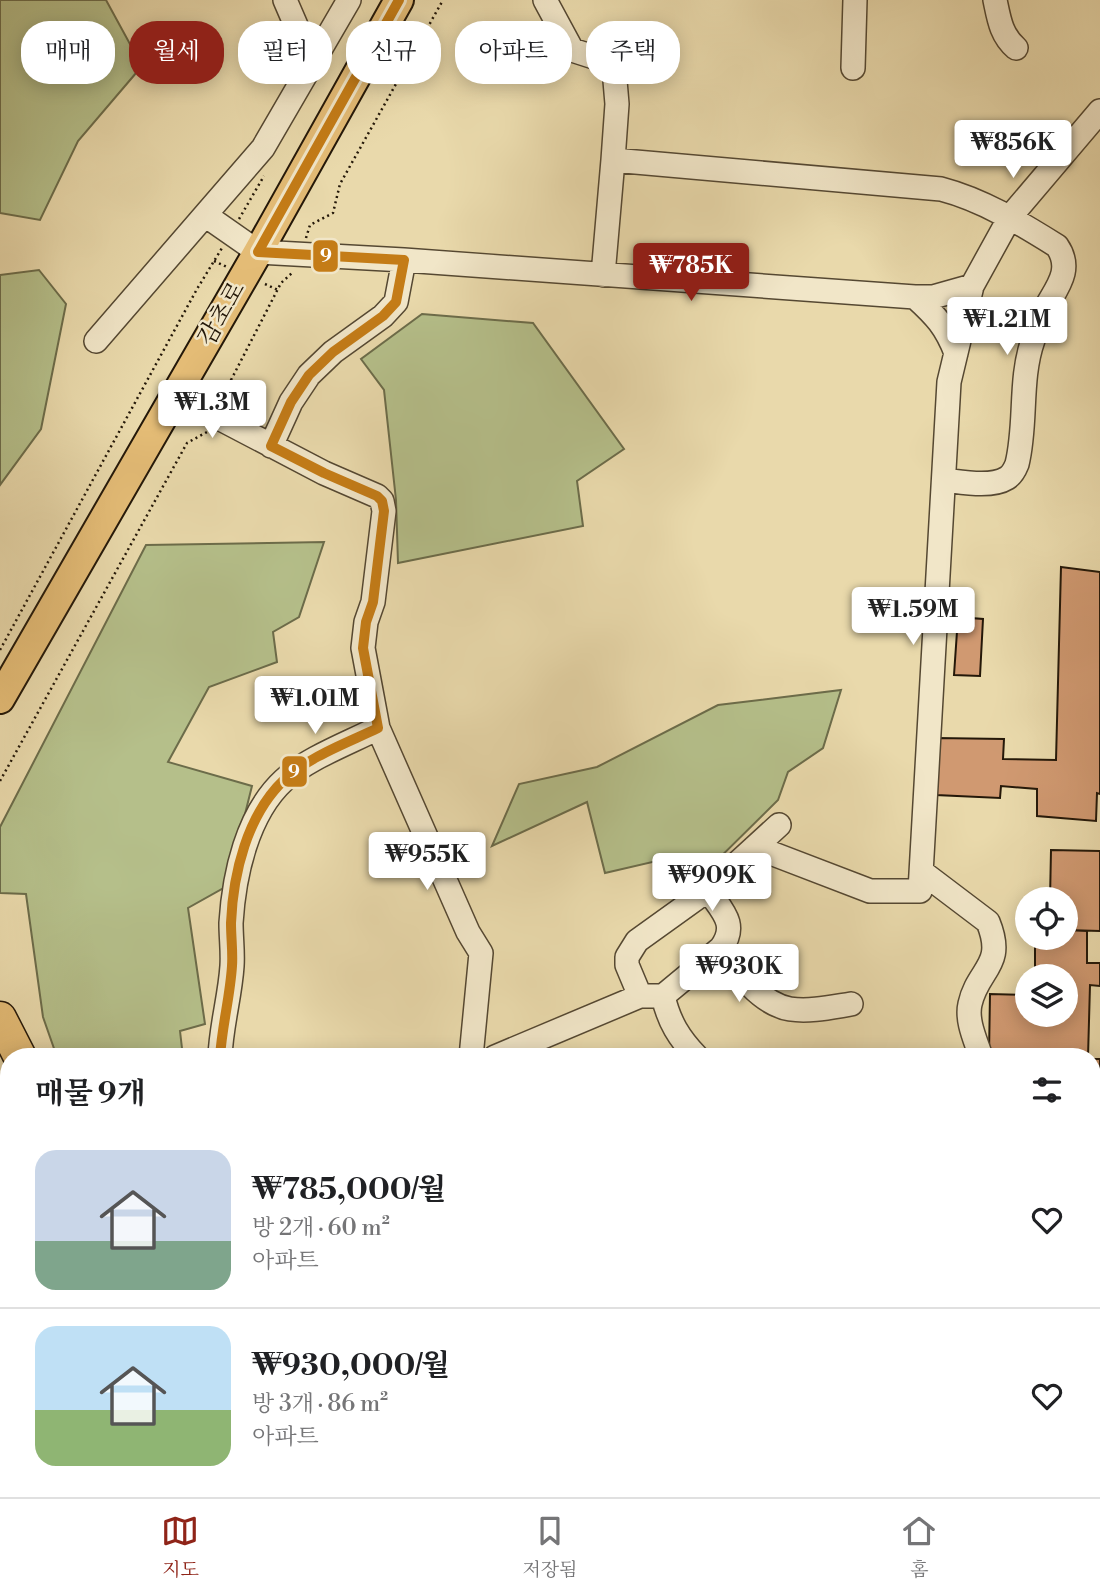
<!DOCTYPE html>
<html lang="ko">
<meta charset="utf-8">
<style>
:root{--surface:#fff;--page:#f6f6f6;--text:#202124;--muted:#757577;--line:#e0e0e0;--accent:#8f2418}
body{margin:0;font-family:"Libre Bodoni","Noto Serif KR",serif;background:var(--page);color:var(--text);height:100vh;display:flex;flex-direction:column;font-size:26px;white-space:nowrap}
*{box-sizing:border-box;margin:0}
p{font-size:23px;color:var(--muted)}
.icon{flex:none;width:38px;height:38px;fill:none;stroke:currentColor;stroke-width:2;stroke-linecap:round;stroke-linejoin:round}
.map{position:relative;flex:1;overflow:hidden}
.side{position:absolute;left:0px;top:1048px;width:1101px;height:450px;display:flex;flex-direction:column;background:var(--surface);border-radius:28px 28px 0 0;box-shadow:0 4px 18px #0003}
.side>*{flex:none}
.banner{position:absolute;left:21px;top:21px;width:700px;height:63px;display:flex;gap:14px}
.buttons{position:absolute;left:1015px;top:887px;display:grid;gap:14px}
.buttons a{display:grid;place-items:center;width:63px;height:63px;border-radius:50%;background:var(--surface);box-shadow:0 4px 18px #0003;font-size:35px}
.price{position:absolute;translate:-50% -60px;padding:0 16px;border-radius:7px;background:#fff;color:#222;font-size:23px;line-height:46px;filter:drop-shadow(0 2px 4px #0008)}
.price::after{content:'';position:absolute;left:50%;top:42px;width:21px;height:16px;margin-left:-10px;background:inherit;clip-path:polygon(0 0,100% 0,50% 100%)}
.price.current{background:var(--accent);color:#fff}
ul{padding:0;list-style:none}
li{display:flex;align-items:center;gap:21px;height:175px;padding:0 35px}
li+li{border-top:2px solid var(--line)}
li span{display:grid;place-items:center;flex:none;width:196px;height:140px;border-radius:21px;color:#555}
li>.icon{margin-inline-start:auto}
span .icon{width:84px;height:84px;fill:#fffc;stroke-width:1}
li b{font-size:30px}
h2{display:flex;justify-content:space-between;align-items:center;height:84px;padding:0 35px;font-size:30px}
.chip{padding:0 24px;border-radius:28px;background:var(--surface);box-shadow:0 4px 18px #0003;font-size:24px;line-height:63px}
.chip.current{background:var(--accent);color:#fff}
.dock{display:flex;justify-content:space-around;align-items:center;height:98px;border-top:2px solid var(--line);background:var(--surface);font-size:19px;color:var(--muted)}
.dock a{display:grid;justify-items:center;gap:4px}
.dock .current{color:var(--accent)}
.map>svg:first-child{display:block}
</style>
<div class="map">
<svg width="1100" height="1497" viewBox="0 0 1100 1497">
<rect width="100%" height="100%" fill="#e9d9ab"/>
<filter id="stains"><feTurbulence type="fractalNoise" baseFrequency=".00286" numOctaves="4"/><feColorMatrix values="0 0 0 0 .2 0 0 0 0 .09 0 0 0 0 .02 0 0 0 .5 -.17"/></filter>
<radialGradient id="worn" r=".72"><stop offset=".6" stop-color="#630" stop-opacity="0"/><stop offset="1" stop-color="#630" stop-opacity=".3"/></radialGradient>
<!-- green -->
<path fill="#b5bf8a" stroke="#6c6c4a" stroke-width="2" d="M0 0H106L142 66 78 141 40 220 0 213Z
M39 270 66 304 41 429 0 485V275Z
M422 314 533 323 624 449 577 481 583 526 398 563 396 500 384 390 361 359Z
M324 542 299 617 273 632 277 662 209 687 168 762 252 786 227 886 188 908 205 1024 180 1031 183 1057H57L43 1017 26 894 0 893V827L146 545Z
M841 690 823 748 788 772 778 800 689 888 665 859 605 873 587 802 492 846 519 784 597 767 718 705Z
M1092 1378 1100 1385V1497H909L916 1489H1092Z"/>
<!-- building -->
<path fill="#d09971" stroke="#241809" stroke-width="2" d="M1061 567 1100 572V794L1097 793 1096 821 1037 816V789L1001 786 1000 798 936 795 937 738 1004 739 1003 759 1056 760Z
M958 617 983 619 980 676 954 675Z
M1051 850 1100 851V931L1066 930V900H1050Z
M1066 930 1087 931V963H1100V986L1090 985 1088 1057H1011V1055H989L990 994 1027 995V1015H1066V976H1035V938H1066Z
M1092 1059H1100V1112H1092Z
M1092 1129H1100L1098 1217H1092Z"/>
<g fill="none" stroke-linecap="round" stroke-linejoin="round">
<defs>
<path id="minor" d="M285 0 304 44 318 56
M349 0 263 148 205 215 258 252 404 260 915 297H933L972 286
M545 0 572 50 603 60 614 69 617 104 613 160
M995 0C999 19 1001 35 1016 48
M853 68 855 0
M603 275 613 160 941 189C983 200 1020 223 1057 246 1075 272 1053 291 1042 315 1039 323 1036 332 1033 340 1019 380 1027 424 1017 464 1015 469 1012 475 1007 478 991 488 962 482 944 480
M915 297C936 316 946 327 956 353
M96 341 205 215
M175 395 324 473 377 496 382 501 384 511 373 602 366 622 363 648 378 728C349 743 308 758 284 780 247 814 234 875 231 923 231 938 233 952 232 966 230 997 221 1026 220 1057
M271 446 291 402 309 375 333 352 383 316 396 302 404 260
M378 728 468 932 481 953 471 1057
M755 847 870 891H920L949 382 972 286 1010 217 1100 111
M922 872 988 922C1006 966 978 968 970 1004 966 1021 976 1041 981 1057
M708 890C721 910 739 924 721 948 737 971 760 1004 790 1009 810 1012 832 1007 851 1004
M640 996 627 965V957L637 941 708 890 779 825
M663 996 721 948
M495 1057 640 996H663C669 1022 679 1038 697 1057
M0 1447 9 1444
M262 1489 266 1497
M496 1489 505 1497
M470 1497 476 1489"/>
<path id="major" d="M0 699 258 252 399 0"/>
<path id="highway" d="M0 1018 20 1057
M0 1158 9 1181
M0 1249 9 1272
M0 1357 9 1393
M32 1489 34 1497
M91 1489 94 1497
M125 1489 128 1497
M220 1489 223 1497"/>
</defs>
<!-- minor casing -->
<use href="#minor" stroke="#554832" stroke-width="26"/>
<!-- major casing -->
<use href="#major" stroke="#241809" stroke-width="32"/>
<!-- highway casing -->
<use href="#highway" stroke="#241809" stroke-width="35"/>
<!-- path -->
<path stroke="#241809" stroke-width="2.5" stroke-dasharray="2 3.5" stroke-linecap="butt" d="M239 219 264 176
M306 238 310 225 333 213 340 184 443 0
M214 261 227 267
M265 284 278 290
M230 402 231 380 281 283 292 273
M0 650 197 289 222 248
M0 781 187 443 207 432"/>
<!-- minor -->
<use href="#minor" stroke="#f1e6c8" stroke-width="23"/>
<!-- major -->
<use href="#major" stroke="#e4bc76" stroke-width="28"/>
<!-- highway -->
<use href="#highway" stroke="#e4bc76" stroke-width="32"/>
<defs>
<path id="bus-1" d="M220 1057C222 1026 230 997 232 966 233 952 231 938 231 923 233 874 247 815 284 780 310 756 347 743 378 728L363 648 366 622 373 602 384 511 382 501 377 496 324 473 271 446 291 402 309 375 333 352 383 316 396 302 404 260 258 252 399 0"/>
</defs>
<!-- bus-1 casing -->
<use href="#bus-1" stroke="#f1e6c8" stroke-width="16"/>
<!-- bus-1 -->
<use href="#bus-1" stroke="#c47c17" stroke-width="10"/>
</g>
<g text-anchor="middle" dominant-baseline="central" stroke-width="5" stroke-linejoin="round" paint-order="stroke">
<!-- street labels -->
<g font-size="24" fill="#241809" stroke="#f1e6c8">
<text transform="translate(222 314) rotate(-60)">감초로</text>
</g>
</g>
<g stroke="#f1e6c8" stroke-width="2.5">
<rect x="312" y="239" width="27" height="34" rx="7" fill="#c47c17"/>
<rect x="281" y="755" width="27" height="33" rx="7" fill="#c47c17"/>
</g>
<g font-size="19" text-anchor="middle" font-weight="bold" fill="#fff">
<text x="326" y="262">9</text>
<text x="294" y="778">9</text>
</g>
<rect width="100%" height="100%" filter="url(#stains)"/>
<rect width="100%" height="100%" fill="url(#worn)"/>
</svg>
<div class="buttons">
<a><svg class="icon" aria-label="locate" viewBox="0 0 24 24"><circle cx="12" cy="12" r="6"/><path d="M12 2v4M12 18v4M2 12h4M18 12h4"/></svg></a>
<a><svg class="icon" aria-label="layers" viewBox="0 0 24 24"><path d="M12 4l9 5-9 5-9-5zM3 14l9 5 9-5"/></svg></a>
</div>
<b class="price" style="left:1013px;top:180px">₩856K</b>
<b class="price current" style="left:691px;top:303px">₩785K</b>
<b class="price" style="left:1007px;top:357px">₩1.21M</b>
<b class="price" style="left:212px;top:440px">₩1.3M</b>
<b class="price" style="left:913px;top:647px">₩1.59M</b>
<b class="price" style="left:315px;top:736px">₩1.01M</b>
<b class="price" style="left:427px;top:892px">₩955K</b>
<b class="price" style="left:712px;top:913px">₩909K</b>
<b class="price" style="left:739px;top:1004px">₩930K</b>
<div class="banner">
<a class="chip">매매</a>
<a class="chip current">월세</a>
<a class="chip">필터</a>
<a class="chip">신규</a>
<a class="chip">아파트</a>
<a class="chip">주택</a>
</div>
<section class="side">
<h2>매물 9개<svg class="icon" aria-label="filters" viewBox="0 0 24 24"><path d="M4 7h16M4 17h16"/><circle cx="9" cy="7" r="2"/><circle cx="15" cy="17" r="2"/></svg></h2>
<ul>
<li><span style="background:linear-gradient(#c9d6e8 65%,#7fa58c 0)"><svg class="icon" aria-label="home" viewBox="0 0 24 24"><path d="M3 11l9-7 9 7M6 9v11h12V9"/></svg></span><div><b>₩785,000/월</b><p>방 2개 · 60 m²</p><p>아파트</p></div><svg class="icon" aria-label="heart" viewBox="0 0 24 24"><path d="M12 20l-8-8c-3-5 5-10 8-4 3-6 11-1 8 4z"/></svg></li>
<li><span style="background:linear-gradient(#bfe0f5 60%,#8fb573 0)"><svg class="icon" aria-label="home" viewBox="0 0 24 24"><path d="M3 11l9-7 9 7M6 9v11h12V9"/></svg></span><div><b>₩930,000/월</b><p>방 3개 · 86 m²</p><p>아파트</p></div><svg class="icon" aria-label="heart" viewBox="0 0 24 24"><path d="M12 20l-8-8c-3-5 5-10 8-4 3-6 11-1 8 4z"/></svg></li>
</ul>
</section>
</div>
<nav class="dock">
<a class="current"><svg class="icon" aria-label="map" viewBox="0 0 24 24"><path d="M3 6l6-2 6 2 6-2v14l-6 2-6-2-6 2zM9 4v14M15 6v14"/></svg>지도</a>
<a><svg class="icon" aria-label="saved" viewBox="0 0 24 24"><path d="M7 4h10v16l-5-4-5 4z"/></svg>저장됨</a>
<a><svg class="icon" aria-label="home" viewBox="0 0 24 24"><path d="M3 11l9-7 9 7M6 9v11h12V9"/></svg>홈</a>
</nav>
